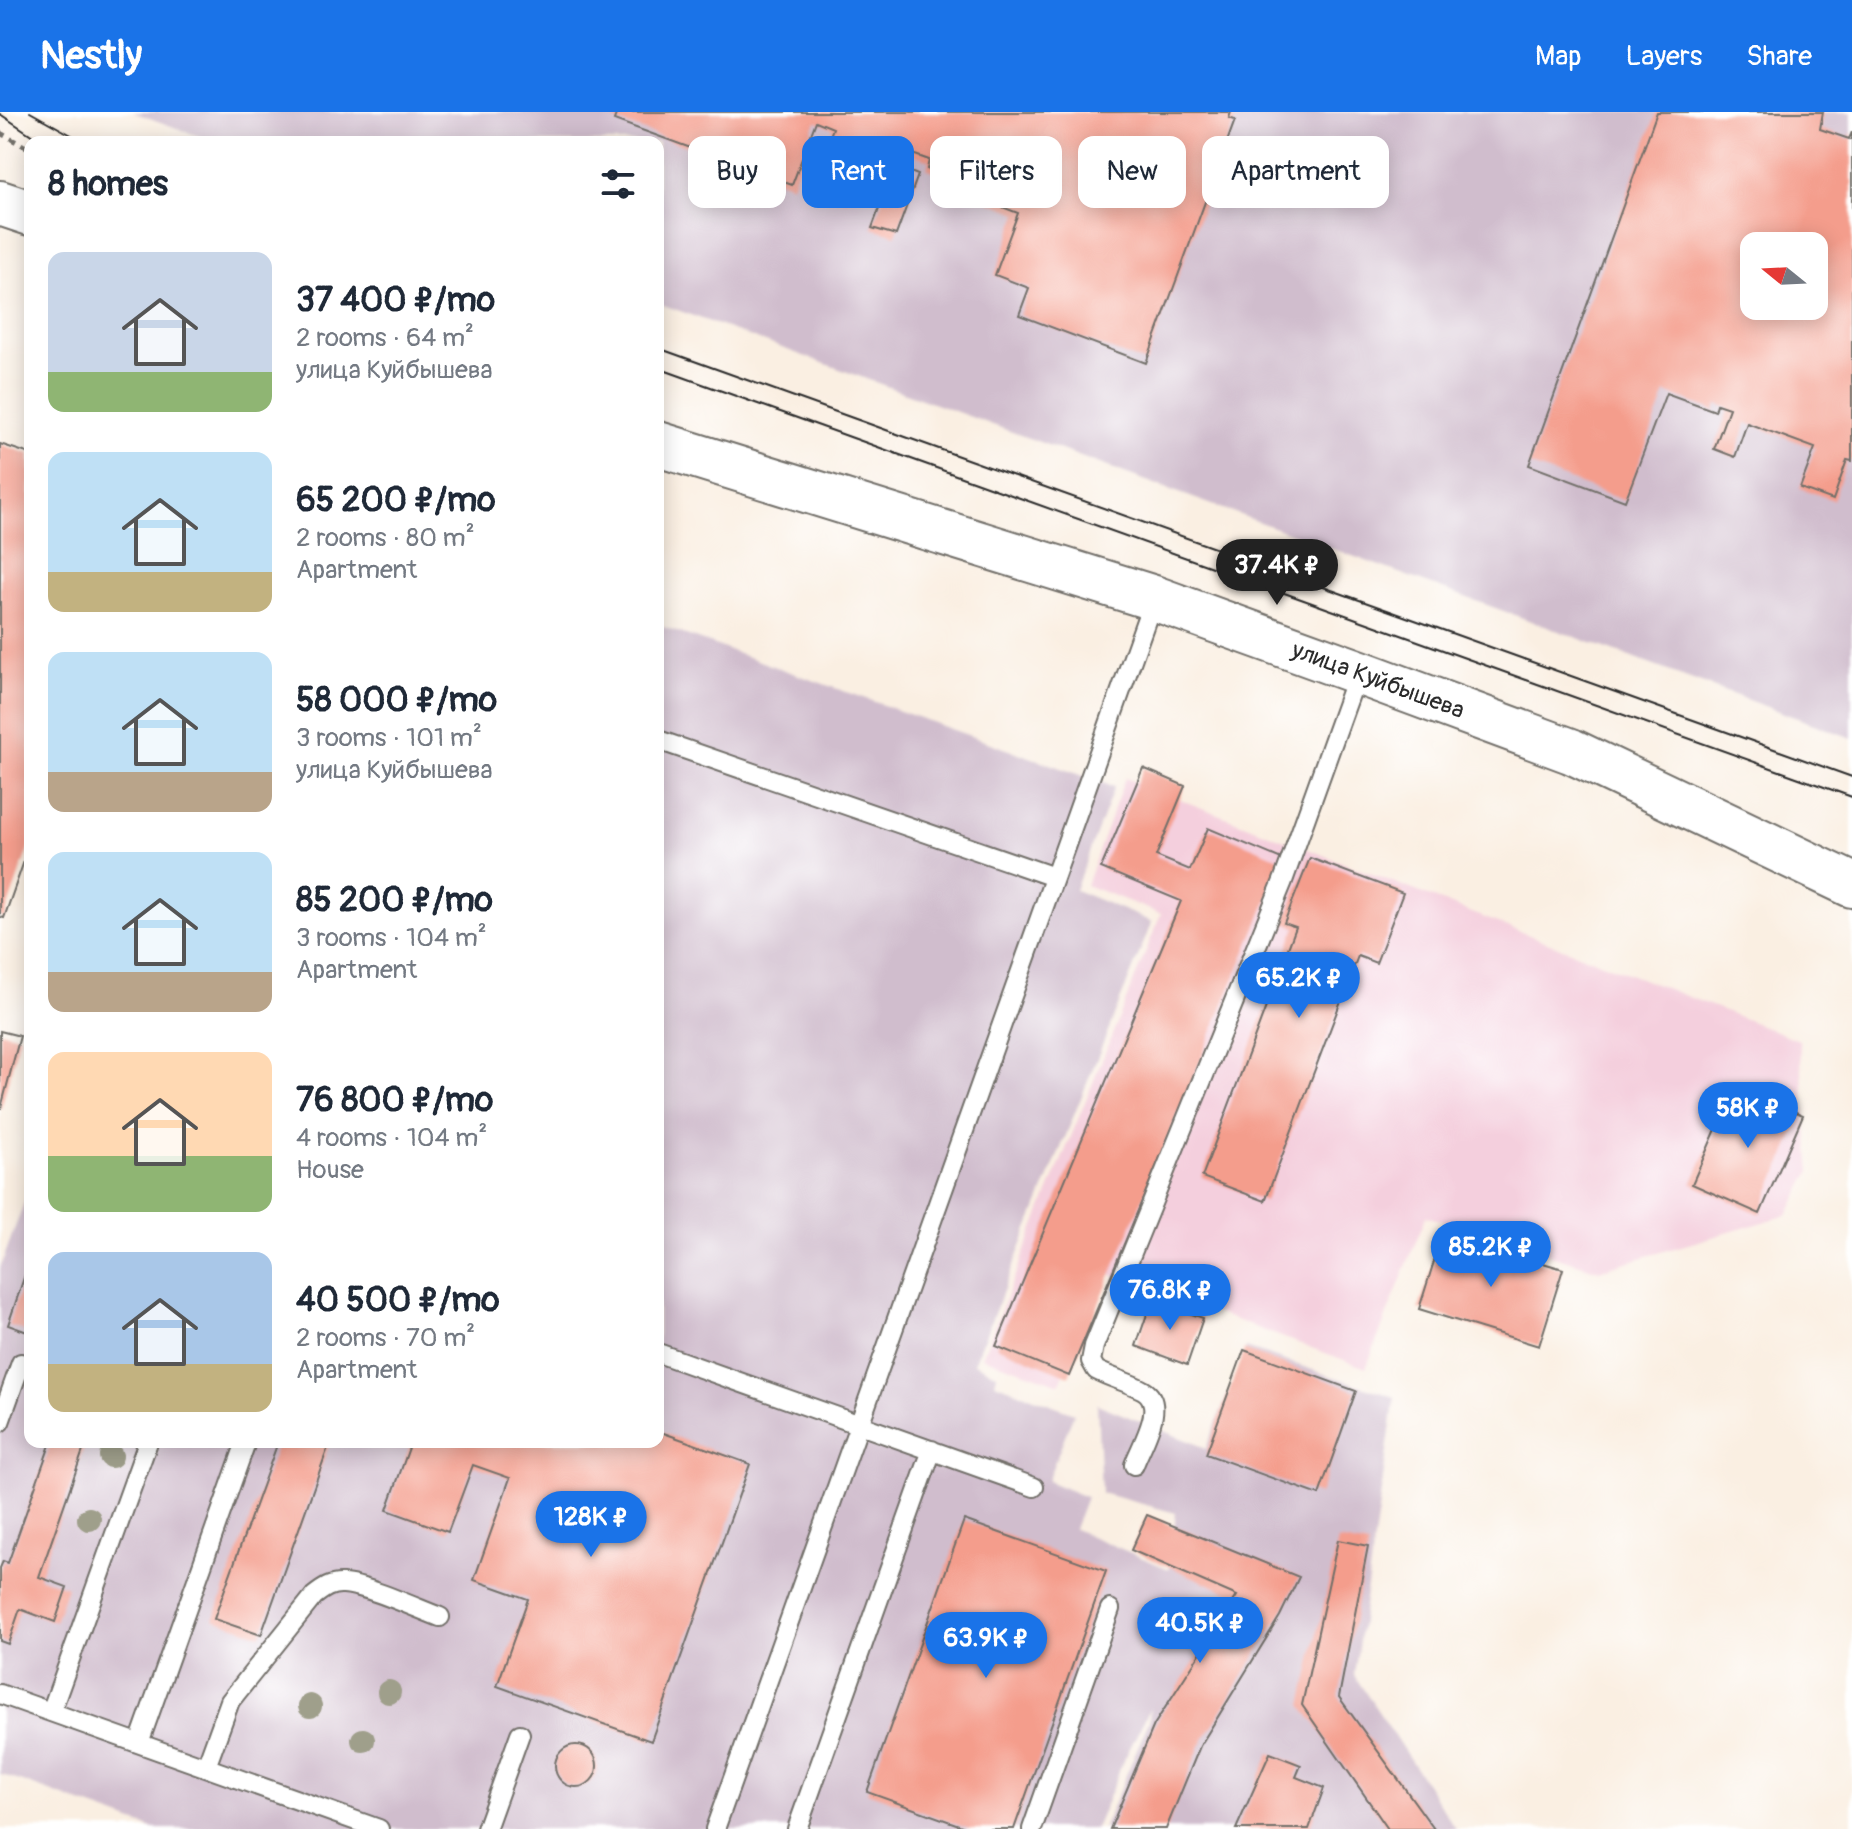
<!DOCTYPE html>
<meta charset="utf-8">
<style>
:root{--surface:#fff;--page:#f6f6f7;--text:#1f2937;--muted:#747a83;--accent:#1a73e8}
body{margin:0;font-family:Pangolin,sans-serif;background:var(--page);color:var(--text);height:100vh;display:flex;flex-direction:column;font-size:30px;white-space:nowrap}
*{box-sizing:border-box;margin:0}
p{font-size:26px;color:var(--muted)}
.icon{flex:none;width:44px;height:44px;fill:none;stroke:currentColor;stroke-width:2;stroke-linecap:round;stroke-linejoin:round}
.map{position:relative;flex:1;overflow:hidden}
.panel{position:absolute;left:24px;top:24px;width:640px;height:1312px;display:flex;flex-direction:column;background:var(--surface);border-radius:16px;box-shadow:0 4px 20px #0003}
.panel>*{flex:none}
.top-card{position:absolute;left:688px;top:24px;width:760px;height:72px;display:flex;gap:16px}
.needle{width:52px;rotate:288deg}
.buttons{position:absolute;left:1740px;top:120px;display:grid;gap:16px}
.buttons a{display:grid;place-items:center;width:88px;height:88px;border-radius:16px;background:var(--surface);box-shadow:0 4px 20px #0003;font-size:40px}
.price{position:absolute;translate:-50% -68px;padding:0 18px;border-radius:28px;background:var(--accent);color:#fff;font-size:26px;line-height:52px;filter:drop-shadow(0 2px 4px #0008)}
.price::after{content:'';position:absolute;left:50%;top:48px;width:24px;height:18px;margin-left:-12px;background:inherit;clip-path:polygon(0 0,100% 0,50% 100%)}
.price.selected{background:#222;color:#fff}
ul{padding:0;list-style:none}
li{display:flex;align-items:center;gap:24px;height:200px;padding:0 24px}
li span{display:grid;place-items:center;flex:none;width:224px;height:160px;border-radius:16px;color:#555}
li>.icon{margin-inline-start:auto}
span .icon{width:96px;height:96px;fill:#fffc;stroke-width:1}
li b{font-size:34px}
h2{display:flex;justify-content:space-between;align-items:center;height:96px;padding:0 24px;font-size:34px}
.chip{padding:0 28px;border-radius:16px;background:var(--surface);box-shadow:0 4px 20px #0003;font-size:28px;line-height:72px}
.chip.selected{background:var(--accent);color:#fff}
header{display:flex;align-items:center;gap:48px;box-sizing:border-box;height:112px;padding:0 40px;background:var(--accent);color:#fff}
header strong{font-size:38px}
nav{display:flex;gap:44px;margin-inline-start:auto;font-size:28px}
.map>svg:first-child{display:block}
</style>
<header>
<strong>Nestly</strong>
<nav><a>Map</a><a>Layers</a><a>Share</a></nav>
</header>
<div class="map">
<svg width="1852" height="1717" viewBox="0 0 1852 1717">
<rect width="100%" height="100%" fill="#fff"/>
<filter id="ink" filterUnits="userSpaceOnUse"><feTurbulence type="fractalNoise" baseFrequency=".0125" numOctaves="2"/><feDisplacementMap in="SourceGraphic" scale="16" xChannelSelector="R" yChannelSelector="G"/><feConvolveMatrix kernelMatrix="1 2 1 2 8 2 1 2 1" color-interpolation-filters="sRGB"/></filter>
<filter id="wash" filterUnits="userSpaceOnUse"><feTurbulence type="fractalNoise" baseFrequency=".006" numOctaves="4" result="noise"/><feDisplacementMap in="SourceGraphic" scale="32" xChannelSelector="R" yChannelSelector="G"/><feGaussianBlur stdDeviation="1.8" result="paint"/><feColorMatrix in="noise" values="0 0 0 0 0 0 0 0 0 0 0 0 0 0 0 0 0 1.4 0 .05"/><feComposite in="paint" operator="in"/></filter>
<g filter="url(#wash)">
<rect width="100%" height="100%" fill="#faefe2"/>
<!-- built -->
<path fill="#f4cfdd" d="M1125 666 1799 928 1811 1059 1788 1103 1599 1158 1426 1104 1366 1256 1104 1160 1060 1272 982 1245 1161 802 1086 773Z"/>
<!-- industrial -->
<path fill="#d0bdcd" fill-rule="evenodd" d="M133 0H1852V626L658 191V30H215ZM1754 134H1814V194H1754Z
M658 513 1114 675 1075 778 1152 810 974 1251 997 1262 995 1271 1074 1301 1047 1369 1086 1385 1074 1417 1169 1457 1176 1401 1101 1381 1097 1292 1206 1336 1246 1236 1395 1285 1354 1563 1456 1717H1103L1149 1609 1150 1596 1122 1652 1095 1717H153L0 1662V1156L30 1075V1330H658Z"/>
<g id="blocks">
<!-- building -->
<path fill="#f49d8c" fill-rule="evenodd" d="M617 0H1231L1229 6 1235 8 1146 251 1019 203 1029 176 995 163 1018 101 979 86 987 65 968 58 963 70 927 57 929 48 904 39 901 47 867 36 847 89 811 75 833 16 816 9 792 73 614 8Z
M1657 0H1823L1820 17 1849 27 1852 20V349L1847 348 1833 388 1800 376 1815 336 1747 311 1735 345 1714 337 1729 296 1717 292 1715 299 1666 281 1625 389 1529 353ZM1754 134H1814V194H1754Z
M895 54 918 63 896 123 872 116Z
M0 332 30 342V732L4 806 0 805Z
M1143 656 1185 674 1156 744 1190 758 1208 716 1284 748 1069 1264 996 1234 1181 789 1101 756Z
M1310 746 1403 781 1376 851 1358 844 1265 1089 1202 1065 1296 815 1284 811Z
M0 919 20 924 1 996H0Z
M1735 974 1803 1003 1760 1102 1692 1072Z
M1443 1121 1563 1157 1539 1234 1419 1197Z
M29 1151H30V1221L8 1213Z
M1152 1188 1203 1206 1187 1253 1136 1234Z
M1244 1238 1356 1279 1319 1383 1206 1342Z
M658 1319 750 1352 651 1629 497 1574 528 1487 474 1468 510 1366 473 1353 448 1420 387 1398 411 1330H658Z
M51 1330H86L39 1465 67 1475 55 1510 20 1497 8 1532 0 1529V1456L3 1449 8 1451Z
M278 1330H330L261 1523 214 1507Z
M1147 1403 1299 1465 1280 1504 1200 1634 1166 1717H1110L1154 1613 1237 1484 1131 1438Z
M964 1408 1106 1459 1014 1717H970L867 1680Z
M1338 1428 1368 1434 1339 1585 1434 1717H1388L1302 1593Z
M555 1654a21 21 0 1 1 42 0a21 21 0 1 1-42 0Z
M1270 1641 1301 1653 1296 1665 1324 1676 1309 1717H1236Z"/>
</g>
</g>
<g filter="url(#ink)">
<use href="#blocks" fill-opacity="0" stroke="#73706b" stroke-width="2"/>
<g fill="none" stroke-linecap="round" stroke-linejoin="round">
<defs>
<path id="lane" d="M658 628 1054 765
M658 1241 1034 1375
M0 1310 21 1251
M1134 1353C1141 1333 1168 1292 1143 1278 1128 1270 1111 1266 1096 1258L1091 1249 1094 1234 1283 769 1358 560
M0 1582 379 1717
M51 1600 148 1330
M139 1631 246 1330
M206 1655 230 1589 314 1484C323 1477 331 1471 343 1472 366 1473 416 1496 440 1505
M486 1717 520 1622
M715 1717 1154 486
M797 1717 932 1338
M1032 1717 1110 1497"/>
<g id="secondary">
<path d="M0 91 30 101"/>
<path id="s1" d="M658 332 1154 486 1358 560 1571 639 1852 773"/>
</g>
</defs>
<!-- lane casing -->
<use href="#lane" stroke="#73706b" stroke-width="22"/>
<!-- secondary casing -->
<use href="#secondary" stroke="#73706b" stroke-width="48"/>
<!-- path -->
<path stroke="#73706b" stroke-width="5" stroke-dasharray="6 6" stroke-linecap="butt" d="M0 21 30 37"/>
<!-- lane -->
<use href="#lane" stroke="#fff" stroke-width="18"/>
<!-- secondary -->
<use href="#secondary" stroke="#fff" stroke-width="44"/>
<!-- tram -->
<path stroke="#2b2b2b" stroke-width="2" d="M30 0 84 30
M0 2 42 30
M658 236 1852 665
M658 256 1852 685"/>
</g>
<!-- trees -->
<g fill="#9f9f8b">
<circle cx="111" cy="1344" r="12"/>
<circle cx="89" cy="1407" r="12"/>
<circle cx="389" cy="1580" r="12"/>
<circle cx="310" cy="1594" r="12"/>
<circle cx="363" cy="1628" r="12"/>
</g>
</g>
<g text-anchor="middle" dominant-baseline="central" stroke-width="6" stroke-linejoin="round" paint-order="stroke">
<!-- street labels -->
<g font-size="24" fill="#2b2b2b" stroke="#fff">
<text stroke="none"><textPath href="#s1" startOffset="758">улица Куйбышева</textPath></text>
</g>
</g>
</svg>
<div class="buttons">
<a><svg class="needle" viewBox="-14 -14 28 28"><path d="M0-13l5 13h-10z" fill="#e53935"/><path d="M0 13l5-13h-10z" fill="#747a83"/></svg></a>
</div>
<b class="price selected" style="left:1277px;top:495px">37.4K ₽</b>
<b class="price" style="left:1299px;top:908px">65.2K ₽</b>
<b class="price" style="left:1748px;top:1038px">58K ₽</b>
<b class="price" style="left:1491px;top:1177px">85.2K ₽</b>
<b class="price" style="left:1170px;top:1220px">76.8K ₽</b>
<b class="price" style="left:591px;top:1447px">128K ₽</b>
<b class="price" style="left:1200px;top:1553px">40.5K ₽</b>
<b class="price" style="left:986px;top:1568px">63.9K ₽</b>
<div class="top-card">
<a class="chip">Buy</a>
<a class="chip selected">Rent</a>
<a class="chip">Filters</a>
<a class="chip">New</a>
<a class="chip">Apartment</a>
</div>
<section class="panel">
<h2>8 homes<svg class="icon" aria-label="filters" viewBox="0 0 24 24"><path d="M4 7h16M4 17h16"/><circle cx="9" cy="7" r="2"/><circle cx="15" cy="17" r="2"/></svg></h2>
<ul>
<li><span style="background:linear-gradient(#c9d6e8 75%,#8fb573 0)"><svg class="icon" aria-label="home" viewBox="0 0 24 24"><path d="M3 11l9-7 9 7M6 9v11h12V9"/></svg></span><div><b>37 400 ₽/mo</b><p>2 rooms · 64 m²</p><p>улица Куйбышева</p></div></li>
<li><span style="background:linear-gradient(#bfe0f5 75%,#c2b280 0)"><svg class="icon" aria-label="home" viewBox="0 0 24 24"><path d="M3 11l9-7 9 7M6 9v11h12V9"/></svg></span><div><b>65 200 ₽/mo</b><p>2 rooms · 80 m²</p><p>Apartment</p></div></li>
<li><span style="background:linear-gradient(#bfe0f5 75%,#b9a48a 0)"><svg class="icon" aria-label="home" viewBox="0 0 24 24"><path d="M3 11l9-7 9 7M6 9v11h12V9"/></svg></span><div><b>58 000 ₽/mo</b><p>3 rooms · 101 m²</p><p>улица Куйбышева</p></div></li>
<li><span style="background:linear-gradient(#bfe0f5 75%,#b9a48a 0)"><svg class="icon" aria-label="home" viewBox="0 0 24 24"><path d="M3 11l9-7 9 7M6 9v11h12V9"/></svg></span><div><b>85 200 ₽/mo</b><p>3 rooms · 104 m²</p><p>Apartment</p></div></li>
<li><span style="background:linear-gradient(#ffd9b3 65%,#8fb573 0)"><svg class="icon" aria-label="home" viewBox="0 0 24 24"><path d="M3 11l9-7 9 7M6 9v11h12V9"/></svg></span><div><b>76 800 ₽/mo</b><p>4 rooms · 104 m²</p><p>House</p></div></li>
<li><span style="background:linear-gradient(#a9c7e8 70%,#c2b280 0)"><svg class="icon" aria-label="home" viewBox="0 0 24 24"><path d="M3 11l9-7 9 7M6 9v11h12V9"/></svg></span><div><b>40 500 ₽/mo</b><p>2 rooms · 70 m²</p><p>Apartment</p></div></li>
</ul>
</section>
</div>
